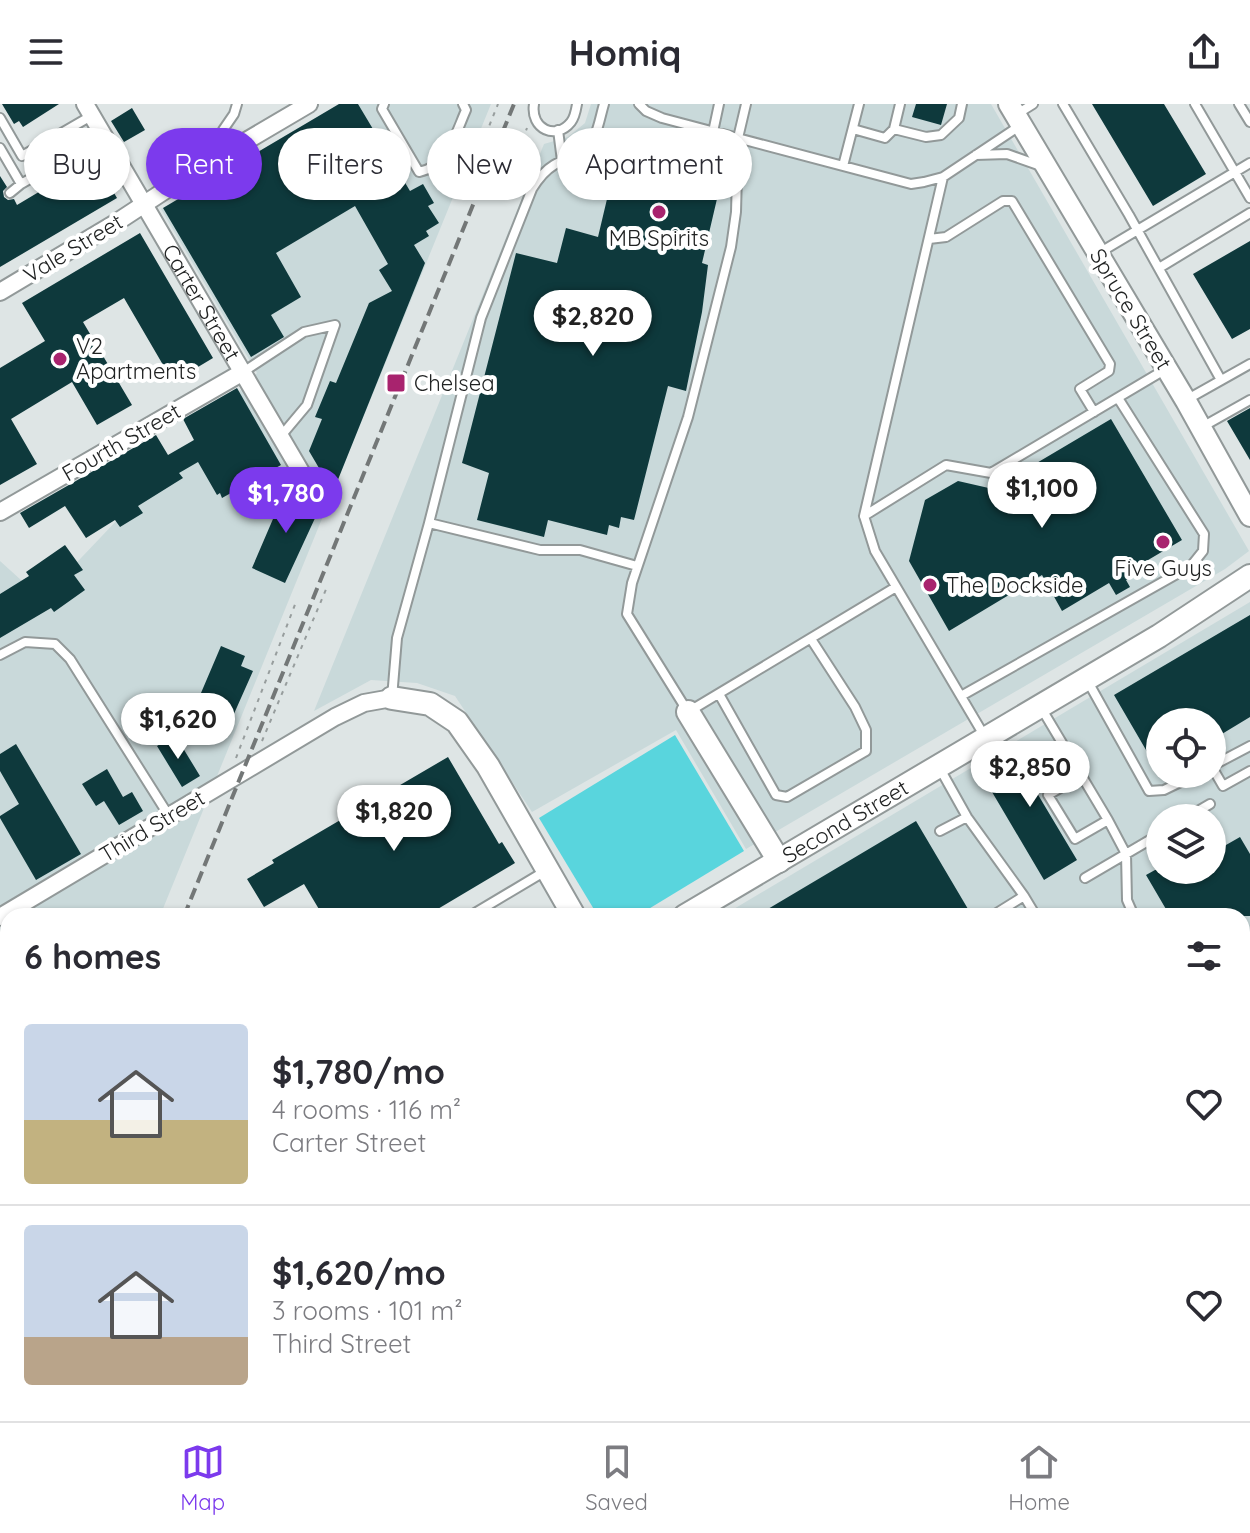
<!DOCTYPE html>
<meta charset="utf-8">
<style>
:root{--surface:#fff;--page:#f2f2f3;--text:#2b2b33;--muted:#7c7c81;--line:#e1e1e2;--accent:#7c3aed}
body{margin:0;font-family:Quicksand,sans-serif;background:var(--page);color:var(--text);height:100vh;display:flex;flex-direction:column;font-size:30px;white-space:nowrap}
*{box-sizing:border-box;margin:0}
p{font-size:26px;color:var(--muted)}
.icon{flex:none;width:44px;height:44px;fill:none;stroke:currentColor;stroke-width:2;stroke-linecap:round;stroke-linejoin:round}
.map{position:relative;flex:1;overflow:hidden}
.side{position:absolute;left:0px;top:804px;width:1250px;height:514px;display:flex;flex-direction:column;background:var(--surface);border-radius:24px 24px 0 0;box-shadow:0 2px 6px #0004}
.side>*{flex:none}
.top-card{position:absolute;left:24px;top:24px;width:800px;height:72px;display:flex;gap:16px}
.controls{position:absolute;left:1146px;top:604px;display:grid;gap:16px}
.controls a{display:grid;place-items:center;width:80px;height:80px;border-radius:50%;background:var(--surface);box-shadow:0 2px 6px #0004;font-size:40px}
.price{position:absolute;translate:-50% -68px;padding:0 18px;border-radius:28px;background:#fff;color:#222;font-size:26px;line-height:52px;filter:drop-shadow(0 2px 4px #0008)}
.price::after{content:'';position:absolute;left:50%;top:48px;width:24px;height:18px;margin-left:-12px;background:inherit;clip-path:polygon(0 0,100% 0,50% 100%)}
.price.selected{background:var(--accent);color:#fff}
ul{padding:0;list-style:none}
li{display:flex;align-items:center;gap:24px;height:200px;padding:0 24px}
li+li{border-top:2px solid var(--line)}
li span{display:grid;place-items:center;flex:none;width:224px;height:160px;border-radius:8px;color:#555}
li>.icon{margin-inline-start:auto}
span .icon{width:96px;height:96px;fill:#fffc;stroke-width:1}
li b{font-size:34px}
h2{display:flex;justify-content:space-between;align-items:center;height:96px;padding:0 24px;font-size:34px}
.tag{padding:0 28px;border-radius:36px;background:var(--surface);box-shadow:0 2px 6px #0004;font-size:28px;line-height:72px}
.tag.selected{background:var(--accent);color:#fff}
header{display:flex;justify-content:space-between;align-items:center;height:104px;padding:0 24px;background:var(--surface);font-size:36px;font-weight:700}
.menu{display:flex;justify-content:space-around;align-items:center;height:112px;border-top:2px solid var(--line);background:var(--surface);font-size:22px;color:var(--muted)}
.menu a{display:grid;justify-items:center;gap:4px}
.menu .selected{color:var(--accent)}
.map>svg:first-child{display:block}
</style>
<header><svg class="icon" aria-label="menu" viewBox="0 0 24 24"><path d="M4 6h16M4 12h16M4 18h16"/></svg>Homiq<svg class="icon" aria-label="share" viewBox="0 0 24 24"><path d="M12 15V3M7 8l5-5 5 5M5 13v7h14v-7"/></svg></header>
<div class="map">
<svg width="1250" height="1317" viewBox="0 0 1250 1317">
<rect width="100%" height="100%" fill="#dee5e5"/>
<!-- built -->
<path fill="#c9d9da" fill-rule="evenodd" d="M339 0H491L160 812H8V1184L0 1204V457L42 495 257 269 161 105Z
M591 0H991L1249 447 1225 465 746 745 676 626 532 708 455 592 417 579 371 576 314 607 544 40 568 33 585 19Z
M1250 498V1317H1083L1073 1310H1242V812H722ZM1160 618H1212V670H1160ZM1160 714H1212V766H1160Z
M12 1310H933L929 1317H9Z"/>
<!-- green -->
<path fill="#59d5dd" d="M675 631 744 747 637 812H598L539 714Z"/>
<!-- building -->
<path fill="#0e393c" d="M2 0H59L23 23 19 17 14 20Z
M339 0H358L410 87 423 80 434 99 428 102 439 119 426 127 429 132 414 141 425 159 333 388 309 347 322 315 315 313 330 277 336 279 369 199 392 187 379 166 388 160 355 102 276 149 301 193 271 211 284 233 251 253 163 104Z
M916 0H947L941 21 912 13Z
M1092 0H1164L1206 70 1153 102Z
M132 4 145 26 124 38 111 17Z
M94 55 117 94 0 163V72L7 83 3 87 4 93 8 96 14 95 17 101Z
M616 57 720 82 702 159 708 161 702 208 686 287 668 282 634 416 621 413 619 424 609 421 607 431 548 416 544 433 477 416 489 369 462 359 516 149 557 159 566 124 598 133Z
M140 129 213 254 173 278 124 194 83 218 132 301 97 321 72 278 11 315 37 360 0 381V264L45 237 22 199Z
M1250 137V225L1232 235 1193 170Z
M237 284 281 361 222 394 220 389 217 391 198 358 179 369 183 374 138 402 143 409 120 423 115 416 86 434 65 402 29 424 20 409 156 331 168 351 194 336 183 315Z
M1250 304V356L1227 317Z
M1111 315 1182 436 1143 459 1147 464 1126 476 1130 483 1116 491 1109 479 1062 507 1042 471 949 527 909 457 925 396 958 377 993 385Z
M291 373 316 412 285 479 252 464Z
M65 441 83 466 74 471 85 486 54 508 51 504 0 534V490L29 472 26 468Z
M1250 511V613L1212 636V618H1160V670L1114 591Z
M221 542 245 552 241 562 253 567 233 612 198 596Z
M175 631 200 672 182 683 157 642Z
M1035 639 1055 671 1034 684 1077 756 1044 776 982 671Z
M16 640 81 750 36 776 0 714V712L19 700 0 667V650Z
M448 653 499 740 502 738 515 759 426 812H323L304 780 264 803 247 775 274 759 272 756Z
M107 665 123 693 132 688 143 707 119 721 104 697 96 702 82 680Z
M916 717 968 805 957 812H756Z
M1240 733 1250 750V812H1170L1146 771 1155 766H1212V749Z"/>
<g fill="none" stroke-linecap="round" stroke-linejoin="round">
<defs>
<path id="service" d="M384 0 382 5 419 68C448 62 455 31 466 6L463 0
M534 0C530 25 556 37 571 18 575 13 576 6 577 0
M639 0 646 7 662 14 911 80 924 78 943 73 1021 21
M746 0 738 34 736 108 731 143 688 313 632 479 627 510 688 608 896 483
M1063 0 1129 111 1221 276
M1195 0 1250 94
M1239 0 1250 18
M1017 10 1033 0
M0 14 22 52 91 12
M853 25 885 34 894 25 926 33 941 31 959 14 962 0
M894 25 900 0
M558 26 562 57
M713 28 719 0
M0 44 21 80 103 33
M233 45 223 26 234 10 237 0
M976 51 1007 50 1041 62
M843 62 859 0
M10 89 21 80
M929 135 946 133 1003 97H1012L1110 260 1109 267 1080 285 1094 308
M1099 149 1250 59
M1159 164 1250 109
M243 268 304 228 335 221 307 301 281 332
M1186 296 1250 260
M1202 323 1250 296
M864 412 943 73
M429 419 540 446H580L637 462
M0 551 25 538 55 540 70 555 169 712
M1087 576 1149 687 1164 686 1197 670
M719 590 776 691 787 693 866 647V626L855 603 811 535
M961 592 1191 462 1203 447 1204 430 1118 294
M392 594 397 534 429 419 481 214 532 85C538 75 544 67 554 61 570 51 585 51 595 31 599 22 601 10 604 0
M1040 602 1108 716 1075 735 1048 691 1081 672
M985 633 875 447 864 412 946 361 991 369 1166 265
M1212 662 1250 642
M939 663 967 713 1024 792 992 812
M1212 663 1223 682 1250 667
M1186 714 1210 700
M1108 716 1126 750 1127 796 1134 812
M940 727 967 713
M1085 774 1160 730
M1024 792 1036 812
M470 812 547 766
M1242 935 1250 930
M0 985 8 988
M1242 1243 1250 1227
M244 1310 249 1317
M727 1310 738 1317
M1041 1310 1052 1317
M1225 1310 1234 1317
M382 1317 393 1310
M515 1317 520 1310
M569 1317 573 1310"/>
<g id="minor">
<path id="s1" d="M85 0 317 395"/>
<path d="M0 188 117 118 190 70 309 0"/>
<path d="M0 408 243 268"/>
<path d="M0 813 335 613 364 599 392 594"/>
<path d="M454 1310 465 1317"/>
</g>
<path id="tertiary" d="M1009 0 1186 297 1250 412"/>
<g id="secondary">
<path d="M392 594 430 600 457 618 488 662 574 812"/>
<path d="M688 608 779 757"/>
<path id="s2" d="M685 812 1159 532 1250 472"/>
<path d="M1242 877 1250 873"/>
<path d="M0 1215 8 1210"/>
<path d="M943 1317 947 1310"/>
</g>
</defs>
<!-- service casing -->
<use href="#service" stroke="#929999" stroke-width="12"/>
<!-- minor casing -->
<use href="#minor" stroke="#929999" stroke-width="20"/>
<!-- tertiary casing -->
<use href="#tertiary" stroke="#929999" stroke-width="24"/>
<!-- secondary casing -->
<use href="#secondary" stroke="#929999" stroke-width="26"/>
<!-- path -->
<path stroke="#979d9d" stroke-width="2" stroke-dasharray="4 6" stroke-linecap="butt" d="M482 40 498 0
M502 59 512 63 527 24
M262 637 327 483
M236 654 296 498"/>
<!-- service -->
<use href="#service" stroke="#fff" stroke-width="8"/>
<!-- minor -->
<use href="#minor" stroke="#fff" stroke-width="16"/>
<!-- tertiary -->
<use href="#tertiary" stroke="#fff" stroke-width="20"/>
<!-- secondary -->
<use href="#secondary" stroke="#fff" stroke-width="22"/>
<!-- rail -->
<path stroke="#737777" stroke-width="4" stroke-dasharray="12 6" stroke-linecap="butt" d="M184 812 514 0
M0 1243 8 1224
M0 1263 8 1244"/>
</g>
<!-- markers -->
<g fill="#a8236e" stroke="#fff" stroke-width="3">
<circle cx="659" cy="108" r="8"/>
<circle cx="60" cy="255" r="8"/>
<rect x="386" y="269" width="20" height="20" rx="4"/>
<circle cx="1163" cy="438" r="8"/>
<circle cx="930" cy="481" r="8"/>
</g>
<g text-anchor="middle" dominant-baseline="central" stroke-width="8" stroke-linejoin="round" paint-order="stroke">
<!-- poi labels -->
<g font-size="22" fill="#212323" stroke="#fff" text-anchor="start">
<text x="659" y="134" text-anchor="middle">MB Spirits</text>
<text x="76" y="242">V2<tspan x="76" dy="25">Apartments</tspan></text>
<text x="414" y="279">Chelsea</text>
<text x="1163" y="464" text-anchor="middle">Five Guys</text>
<text x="946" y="481">The Dockside</text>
</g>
<!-- street labels -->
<g font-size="22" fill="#212323" stroke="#fff">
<text transform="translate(73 144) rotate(-31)">Vale Street</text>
<text stroke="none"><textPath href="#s1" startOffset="230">Carter Street</textPath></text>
<text transform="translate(1131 205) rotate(59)">Spruce Street</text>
<text transform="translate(121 338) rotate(-30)">Fourth Street</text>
<text stroke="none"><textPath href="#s2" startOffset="186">Second Street</textPath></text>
<text transform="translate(152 722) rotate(-31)">Third Street</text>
</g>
</g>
</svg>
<div class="controls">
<a><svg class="icon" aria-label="locate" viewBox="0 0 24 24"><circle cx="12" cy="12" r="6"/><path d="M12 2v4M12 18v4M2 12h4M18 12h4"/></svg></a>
<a><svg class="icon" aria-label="layers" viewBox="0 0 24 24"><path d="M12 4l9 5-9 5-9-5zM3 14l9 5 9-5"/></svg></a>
</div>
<b class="price" style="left:593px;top:254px">$2,820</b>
<b class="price" style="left:1042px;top:426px">$1,100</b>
<b class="price selected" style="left:286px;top:431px">$1,780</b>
<b class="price" style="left:178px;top:657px">$1,620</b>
<b class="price" style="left:1030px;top:705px">$2,850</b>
<b class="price" style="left:394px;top:749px">$1,820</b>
<div class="top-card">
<a class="tag">Buy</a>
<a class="tag selected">Rent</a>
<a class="tag">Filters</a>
<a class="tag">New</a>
<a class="tag">Apartment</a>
</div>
<section class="side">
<h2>6 homes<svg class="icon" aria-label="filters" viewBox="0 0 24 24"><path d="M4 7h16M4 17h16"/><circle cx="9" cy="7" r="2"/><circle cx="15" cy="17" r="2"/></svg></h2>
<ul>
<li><span style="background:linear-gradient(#c9d6e8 60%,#c2b280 0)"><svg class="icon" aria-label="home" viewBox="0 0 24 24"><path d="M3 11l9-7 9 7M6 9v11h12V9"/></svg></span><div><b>$1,780/mo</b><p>4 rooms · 116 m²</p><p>Carter Street</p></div><svg class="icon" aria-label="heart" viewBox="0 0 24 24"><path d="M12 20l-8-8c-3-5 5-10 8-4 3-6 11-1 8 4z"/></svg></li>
<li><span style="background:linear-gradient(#c9d6e8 70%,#b9a48a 0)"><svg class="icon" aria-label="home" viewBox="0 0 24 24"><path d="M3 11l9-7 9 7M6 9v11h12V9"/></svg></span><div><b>$1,620/mo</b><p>3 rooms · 101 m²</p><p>Third Street</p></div><svg class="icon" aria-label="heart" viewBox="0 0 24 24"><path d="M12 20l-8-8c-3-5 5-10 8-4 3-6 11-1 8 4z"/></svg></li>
</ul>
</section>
</div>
<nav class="menu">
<a class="selected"><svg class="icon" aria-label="map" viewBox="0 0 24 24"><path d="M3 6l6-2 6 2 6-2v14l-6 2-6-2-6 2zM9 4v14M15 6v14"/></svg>Map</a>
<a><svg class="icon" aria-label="saved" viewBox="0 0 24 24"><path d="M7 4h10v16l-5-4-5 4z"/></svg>Saved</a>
<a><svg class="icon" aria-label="home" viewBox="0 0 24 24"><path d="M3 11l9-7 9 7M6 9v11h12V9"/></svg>Home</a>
</nav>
